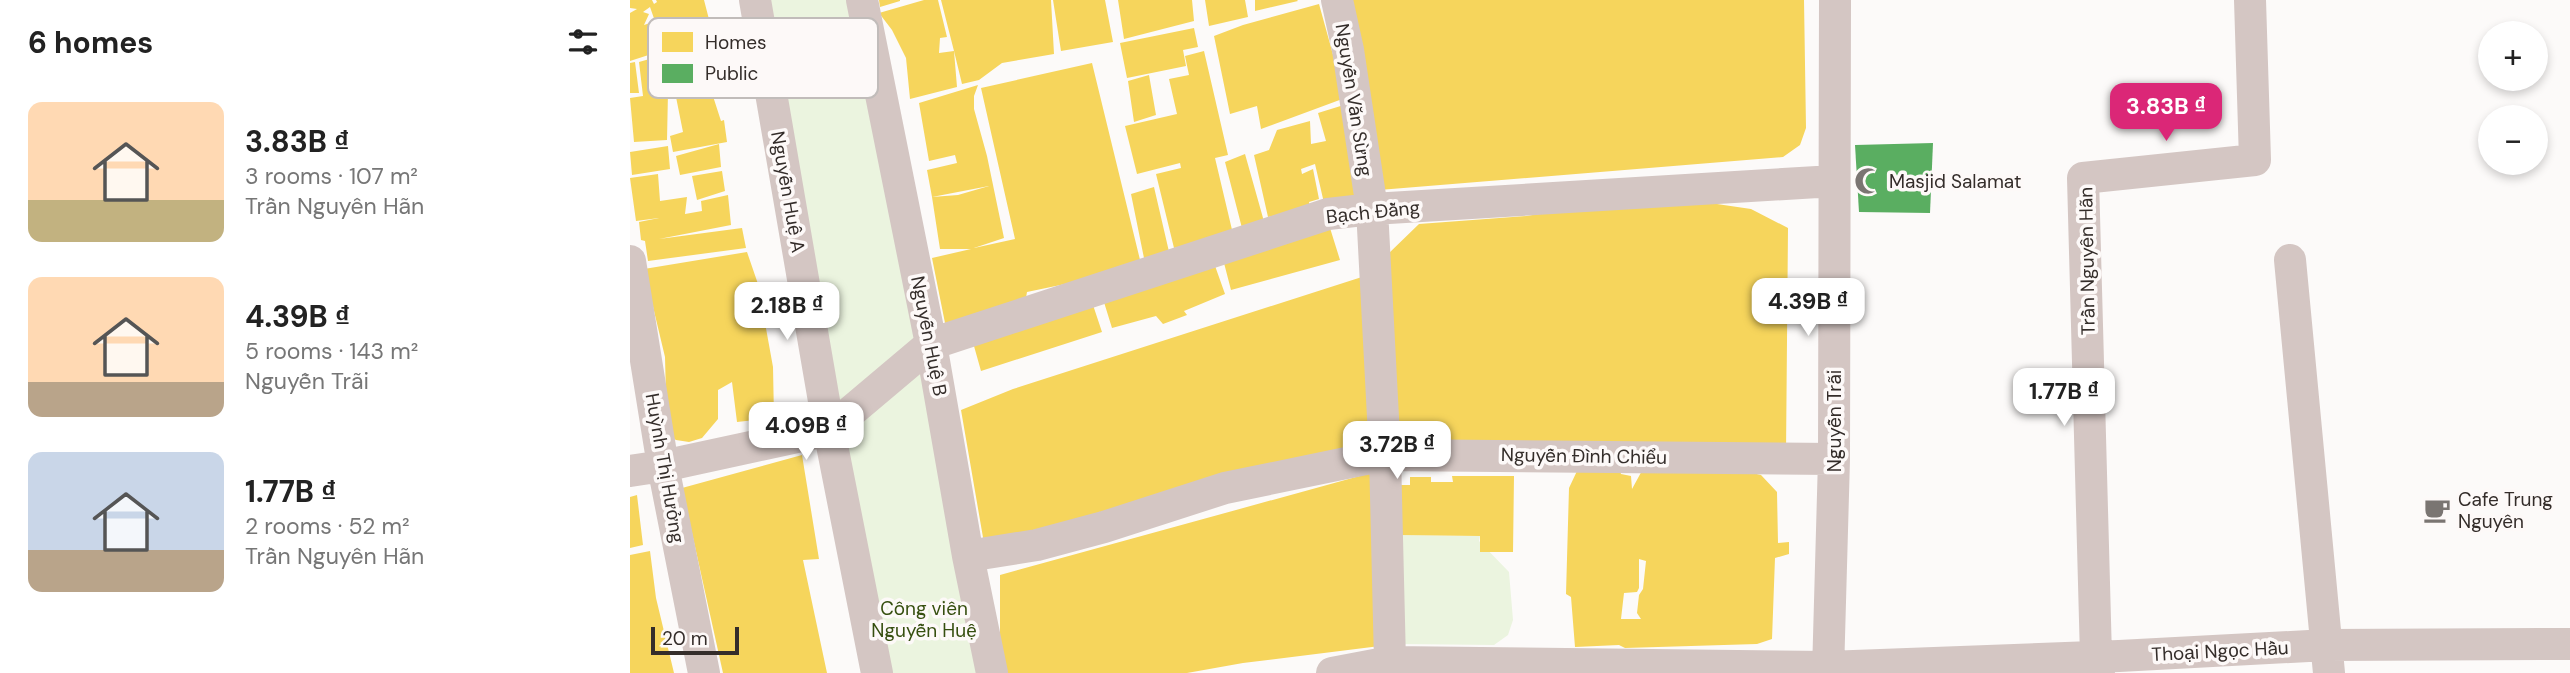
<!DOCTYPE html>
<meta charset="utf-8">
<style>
:root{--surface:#fff;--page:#f2f2f2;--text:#222;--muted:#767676;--accent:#db2777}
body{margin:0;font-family:"DM Sans",sans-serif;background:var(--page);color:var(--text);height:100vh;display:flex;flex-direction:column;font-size:26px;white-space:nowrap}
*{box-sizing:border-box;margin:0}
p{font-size:23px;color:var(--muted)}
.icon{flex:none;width:38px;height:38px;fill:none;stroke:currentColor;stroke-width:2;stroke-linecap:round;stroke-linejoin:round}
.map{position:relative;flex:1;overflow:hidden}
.details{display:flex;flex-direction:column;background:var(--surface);width:630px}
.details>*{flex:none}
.controls{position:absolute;left:1848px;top:21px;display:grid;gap:14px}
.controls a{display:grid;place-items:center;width:70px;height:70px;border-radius:50%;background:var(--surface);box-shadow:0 4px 10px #0003;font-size:35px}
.scale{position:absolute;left:21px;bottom:18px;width:88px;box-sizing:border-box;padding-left:7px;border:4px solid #342d2a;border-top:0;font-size:19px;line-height:24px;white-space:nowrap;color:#342d2a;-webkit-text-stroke:5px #fdf9f8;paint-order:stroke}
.price{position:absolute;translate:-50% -60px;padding:0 16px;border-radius:14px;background:#fff;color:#222;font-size:23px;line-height:46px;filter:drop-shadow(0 2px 4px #0008)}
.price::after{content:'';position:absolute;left:50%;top:42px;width:21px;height:16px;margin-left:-10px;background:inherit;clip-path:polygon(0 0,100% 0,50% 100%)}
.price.on{background:var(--accent);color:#fff}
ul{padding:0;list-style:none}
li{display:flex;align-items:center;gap:21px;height:175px;padding:0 28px}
li span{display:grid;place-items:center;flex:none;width:196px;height:140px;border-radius:14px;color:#555}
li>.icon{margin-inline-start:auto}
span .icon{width:84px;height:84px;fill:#fffc;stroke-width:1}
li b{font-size:30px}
h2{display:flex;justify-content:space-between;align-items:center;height:84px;padding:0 28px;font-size:30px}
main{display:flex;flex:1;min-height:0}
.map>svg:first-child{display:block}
</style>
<main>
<section class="details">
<h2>6 homes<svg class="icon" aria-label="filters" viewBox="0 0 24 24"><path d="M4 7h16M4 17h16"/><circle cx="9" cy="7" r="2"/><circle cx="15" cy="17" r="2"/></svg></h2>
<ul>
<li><span style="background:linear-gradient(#ffd9b3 70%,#c2b280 0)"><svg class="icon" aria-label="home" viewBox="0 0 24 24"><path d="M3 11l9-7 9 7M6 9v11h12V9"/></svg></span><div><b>3.83B ₫</b><p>3 rooms · 107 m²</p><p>Trần Nguyên Hãn</p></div></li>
<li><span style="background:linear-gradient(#ffd9b3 75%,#b9a48a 0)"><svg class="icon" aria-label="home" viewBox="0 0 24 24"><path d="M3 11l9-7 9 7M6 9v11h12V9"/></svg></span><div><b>4.39B ₫</b><p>5 rooms · 143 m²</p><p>Nguyễn Trãi</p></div></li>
<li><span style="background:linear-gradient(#c9d6e8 70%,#b9a48a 0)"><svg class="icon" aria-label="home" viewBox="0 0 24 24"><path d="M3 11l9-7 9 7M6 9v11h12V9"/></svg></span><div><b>1.77B ₫</b><p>2 rooms · 52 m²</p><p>Trần Nguyên Hãn</p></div></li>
</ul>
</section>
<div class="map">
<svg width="1940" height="673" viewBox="0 0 1940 673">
<rect width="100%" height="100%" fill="#fcfaf9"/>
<!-- green -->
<path fill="#ebf4df" d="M137 0H219L361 673H249Z
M768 535 850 536 849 541 879 572 883 620 878 635 864 645 770 644Z"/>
<!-- homes -->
<path fill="#f6d55c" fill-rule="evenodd" d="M0 0H22L24 4 27 2 26 0H74L89 58 73 62 62 42 35 50 52 48 53 69 79 64 82 85 38 92 37 140 4 142 0 98 13 96 9 62 30 56 31 51 35 50 20 7 13 12 19 14 14 25 20 23 31 51 0 61V13L7 9 0 8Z
M249 0H270V1L250 7Z
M294 0H308L317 37 310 38 309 53 324 51 311 0H421L424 54 372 63 349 80 332 84 324 51 327 87 280 99 276 58 262 30 249 13Z
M423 0H475L483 42 431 51Z
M488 0H562L564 21 494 39Z
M575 0H615L618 17 579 26Z
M625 0H667L668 1 625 11Z
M717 0H1174L1176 128 1170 145 1153 157 749 190Z
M689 4 715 98 631 129 627 106 600 114 584 36 613 25Z
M564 28 568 47 553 50 556 66 497 78 490 43Z
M574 51 598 155 585 158 603 234 544 248 526 174 551 168 550 163 507 174 495 126 547 114 539 79 559 75 555 56Z
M5 62 9 93H0V63Z
M462 63 512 268 397 292 393 315 315 323 302 258 341 249H310L302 197 328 195 359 186 302 197 297 170 327 163 325 155 299 161 289 103 348 85 344 96V109L357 156 374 238 344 248 385 239 351 88Z
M519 75 526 115 504 122 498 81Z
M81 90 91 121 94 120 97 142 43 152 40 136 53 132 46 97Z
M717 104 740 201 694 203 685 164 671 169 672 174 683 169 689 199 679 202 680 208 638 217 624 155 639 150 647 130 680 121 681 144 696 141 688 113Z
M89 144 91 167 50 175 46 156Z
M38 146 40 169 2 175 0 152Z
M615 154 635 225 613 232 595 162Z
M92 171 95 191 67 200 62 176Z
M28 174 30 201 57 197 55 214 72 211 71 201 98 195 101 225 29 239 112 228 116 248 18 261 15 241 11 240 9 222 29 218 6 221 0 178Z
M524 187 540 256 515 263 501 194Z
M1046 198 1121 209 1158 228 1156 453 964 450 962 441 924 449 762 445 757 255 789 224 896 216 942 209 965 211Z
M700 228 710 260 601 290 594 263Z
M117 252 128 284 143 367 144 418 107 422 102 382 88 390V419L72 438 59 442 46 440 37 434 35 357 14 269Z
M584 263 595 294 554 311 557 315 533 324 526 316 482 328 473 299Z
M735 276 743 452 355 549 331 410 383 389Z
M462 302 472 332 351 371 342 339Z
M172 455 189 559 173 560 197 673H93L52 488Z
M988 463 991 474 1001 476 1002 489 1014 467 1109 470 1131 475 1147 492 1148 543 1159 542V554L1145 558 1142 639 1127 644 995 648 989 645 945 647 941 597 936 594 939 488 947 471ZM1009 559 1016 561 1013 589 1009 595 1007 613 1011 619H991L994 593 1007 592 1009 588Z
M744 472 750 646 613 663 557 673H376L370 648V575Z
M822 476H884L883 552H850V536L768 535 769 485H780V477H801V482H823Z
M7 495 13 545 0 548V497Z
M20 551 26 598 44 673H0V555Z"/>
<!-- public -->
<path fill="#5aae61" d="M1303 143 1300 213 1229 212 1225 145Z"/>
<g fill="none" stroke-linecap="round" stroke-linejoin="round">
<!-- minor -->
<path stroke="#d4c6c3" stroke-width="32" d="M125 0 199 430 247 673
M232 0 301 344 338 556 362 673
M707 0 718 50 742 209 755 455 760 662
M1660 260 1699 673
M0 261 33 466 74 673
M0 471 33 466 199 430 301 344 698 214 742 209 1204 181
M338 556 407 545 474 527 595 488 755 455 1204 459
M702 673 760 662 1197 667 1489 656 1697 645 1940 644
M1198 673 1204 459 1205 0
M1469 673 1466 657 1453 178 1625 160 1620 0"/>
</g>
<!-- icons -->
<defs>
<symbol id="mosque-bare" viewBox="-9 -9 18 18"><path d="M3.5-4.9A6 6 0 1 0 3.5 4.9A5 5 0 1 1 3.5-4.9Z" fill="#7a7572" stroke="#fdf9f8" stroke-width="2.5" paint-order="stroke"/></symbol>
<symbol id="cafe-bare" viewBox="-9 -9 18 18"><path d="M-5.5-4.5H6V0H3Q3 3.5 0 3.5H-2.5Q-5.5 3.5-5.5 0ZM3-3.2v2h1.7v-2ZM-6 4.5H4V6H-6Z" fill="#7a7572" stroke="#fdf9f8" stroke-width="2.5" paint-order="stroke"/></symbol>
</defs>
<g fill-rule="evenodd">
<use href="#mosque-bare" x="1219" y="162" width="38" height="38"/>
<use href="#cafe-bare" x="1788" y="491" width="38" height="38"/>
</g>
<g text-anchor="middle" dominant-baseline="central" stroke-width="7" stroke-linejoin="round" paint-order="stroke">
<!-- street labels -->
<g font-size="19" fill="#342d2a" stroke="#fdf9f8">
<text transform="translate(724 100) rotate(81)">Nguyễn Văn Sừng</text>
<text transform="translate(158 192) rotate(80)">Nguyễn Huệ A</text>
<text transform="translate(743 212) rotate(-6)">Bạch Đằng</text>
<text transform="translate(1457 261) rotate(-91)">Trần Nguyên Hãn</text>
<text transform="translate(299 336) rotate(79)">Nguyễn Huệ B</text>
<text transform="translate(1204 421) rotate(-90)">Nguyễn Trãi</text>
<text transform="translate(954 456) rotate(1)">Nguyễn Đình Chiểu</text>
<text transform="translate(35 468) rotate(80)">Huỳnh Thị Hưởng</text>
<text transform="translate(1590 651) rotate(-3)">Thoại Ngọc Hầu</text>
</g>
<!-- poi labels -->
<g font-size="19" fill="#342d2a" stroke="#fdf9f8" text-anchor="start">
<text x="1259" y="181">Masjid Salamat</text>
<text x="1828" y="499">Cafe Trung<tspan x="1828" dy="22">Nguyên</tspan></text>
</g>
<!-- park labels -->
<g font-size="19" fill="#364f0f" stroke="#fdf9f8">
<text x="294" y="608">Công viên<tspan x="294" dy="22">Nguyễn Huệ</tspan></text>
</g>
</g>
<!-- legend -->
<rect x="18" y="18" width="230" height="80" rx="10" fill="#fdf9f8" stroke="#c1bcba" stroke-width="2"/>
<rect x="32" y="32" width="31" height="20" fill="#f6d55c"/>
<rect x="32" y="64" width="31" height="19" fill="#5aae61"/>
<g font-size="19" fill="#342d2a">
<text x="75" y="49">Homes</text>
<text x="75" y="80">Public</text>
</g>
</svg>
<div class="controls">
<a>+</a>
<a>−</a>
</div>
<div class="scale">20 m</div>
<b class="price on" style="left:1536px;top:143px">3.83B ₫</b>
<b class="price" style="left:1178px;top:338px">4.39B ₫</b>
<b class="price" style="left:157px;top:342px">2.18B ₫</b>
<b class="price" style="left:1434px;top:428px">1.77B ₫</b>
<b class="price" style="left:176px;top:462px">4.09B ₫</b>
<b class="price" style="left:767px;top:481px">3.72B ₫</b>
</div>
</main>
